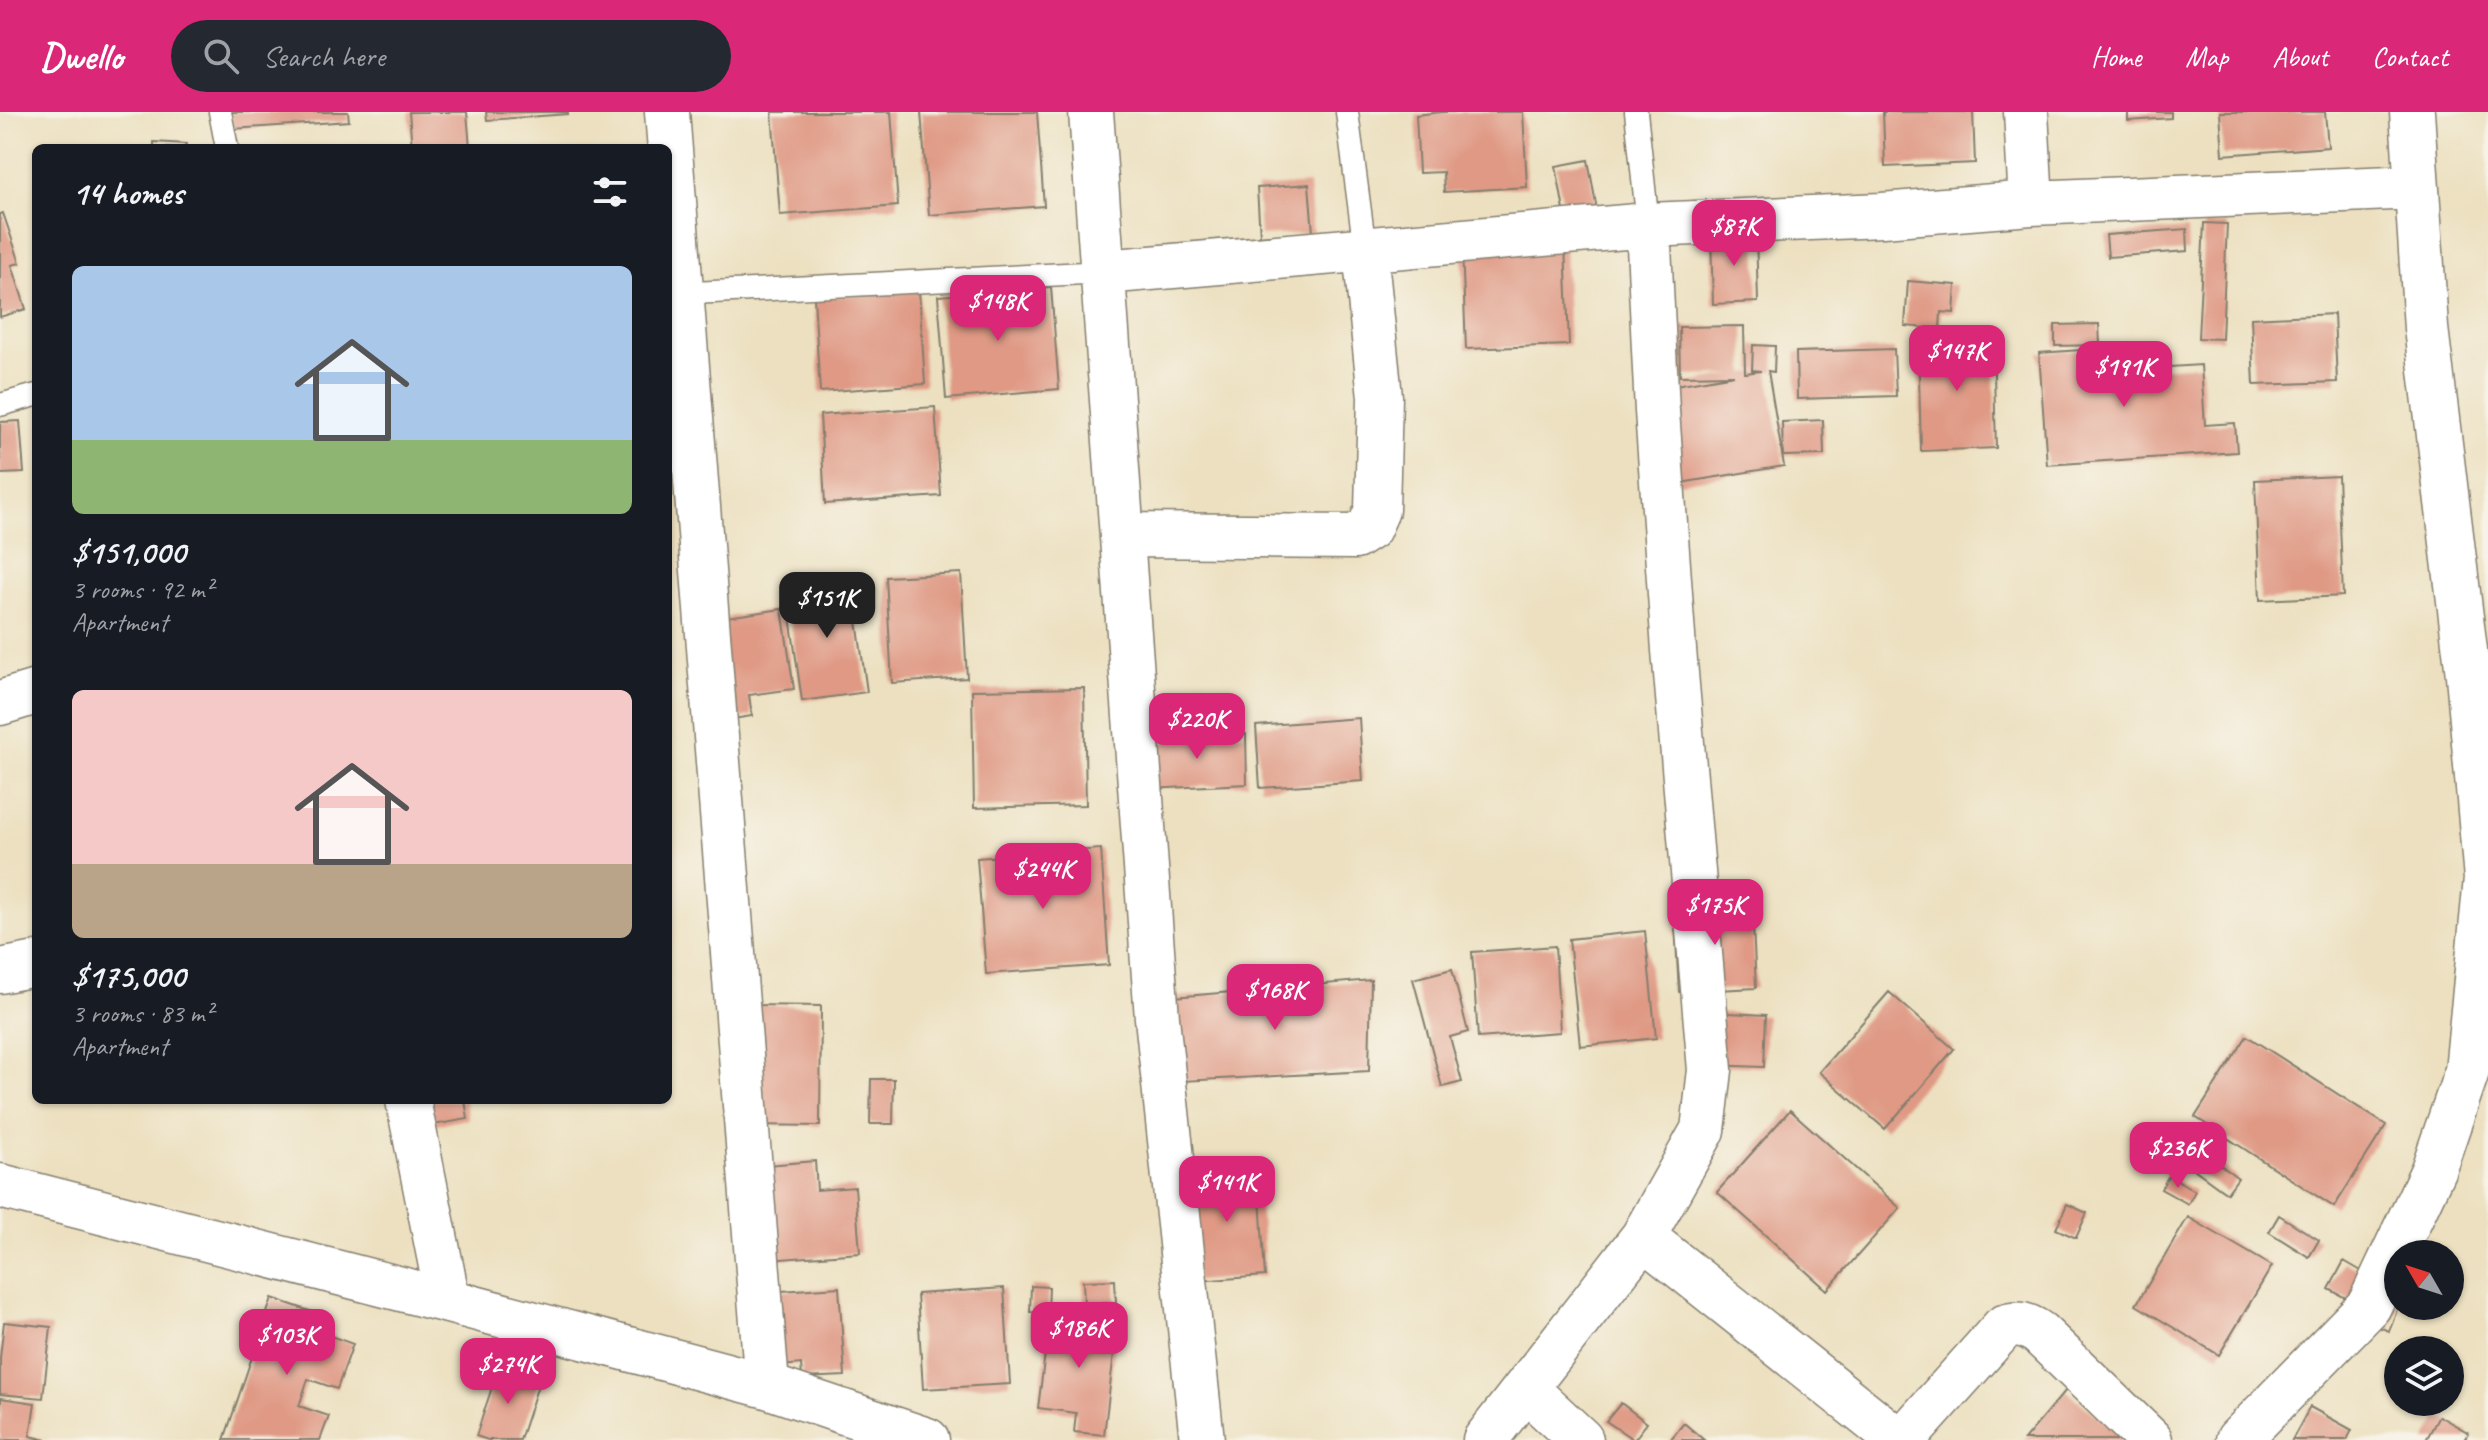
<!DOCTYPE html>
<meta charset="utf-8">
<style>
:root{--surface:#171b24;--page:#242831;--text:#f1f3f6;--muted:#9ea1a6;--accent:#db2777}
body{margin:0;font-family:Caveat,sans-serif;background:var(--page);color:var(--text);height:100vh;display:flex;flex-direction:column;font-size:30px;white-space:nowrap}
*{box-sizing:border-box;margin:0}
p{font-size:26px;color:var(--muted)}
.icon{flex:none;width:44px;height:44px;fill:none;stroke:currentColor;stroke-width:2;stroke-linecap:round;stroke-linejoin:round}
.map{position:relative;flex:1;overflow:hidden}
.details{position:absolute;left:32px;top:32px;width:640px;height:960px;display:flex;flex-direction:column;background:var(--surface);border-radius:12px;box-shadow:0 2px 6px #0004}
.details>*{flex:none}
.needle{width:52px;rotate:309deg}
.tools{position:absolute;left:2384px;top:1128px;display:grid;gap:16px}
.tools a{display:grid;place-items:center;width:80px;height:80px;border-radius:50%;background:var(--surface);box-shadow:0 2px 6px #0004;font-size:40px}
.price{position:absolute;translate:-50% -68px;padding:0 18px;border-radius:16px;background:var(--accent);color:#fff;font-size:26px;line-height:52px;filter:drop-shadow(0 2px 4px #0008)}
.price::after{content:'';position:absolute;left:50%;top:48px;width:24px;height:18px;margin-left:-12px;background:inherit;clip-path:polygon(0 0,100% 0,50% 100%)}
.price.selected{background:#222;color:#fff}
ul{padding:0;list-style:none}
li{display:grid;align-content:center;gap:16px;height:424px;padding:0 40px}
li span{display:grid;place-items:center;height:248px;border-radius:12px;color:#555}
li>.icon{margin-inline-start:auto}
span .icon{width:144px;height:144px;fill:#fffc;stroke-width:1}
li b{font-size:34px}
h2{display:flex;justify-content:space-between;align-items:center;height:96px;padding:0 40px;font-size:34px}
header{display:flex;align-items:center;gap:48px;box-sizing:border-box;height:112px;padding:0 40px;background:var(--accent);color:#fff}
header strong{font-size:38px}
nav{display:flex;gap:44px;margin-inline-start:auto;font-size:28px}
.search{width:560px;height:72px;background:var(--page);display:flex;align-items:center;gap:20px;box-sizing:border-box;padding:0 28px;border-radius:44px;color:var(--muted);font-size:30px}
.map>svg:first-child{display:block}
</style>
<header>
<strong>Dwello</strong>
<div class="search"><svg class="icon" aria-label="search" viewBox="0 0 24 24"><circle cx="10" cy="10" r="6"/><path d="M15 15l6 6"/></svg>Search here</div>
<nav><a>Home</a><a>Map</a><a>About</a><a>Contact</a></nav>
</header>
<div class="map">
<svg width="2488" height="1328" viewBox="0 0 2488 1328">
<rect width="100%" height="100%" fill="#f7f3e8"/>
<filter id="ink" filterUnits="userSpaceOnUse"><feTurbulence type="fractalNoise" baseFrequency=".0125" numOctaves="2"/><feDisplacementMap in="SourceGraphic" scale="16" xChannelSelector="R" yChannelSelector="G"/><feConvolveMatrix kernelMatrix="1 2 1 2 8 2 1 2 1" color-interpolation-filters="sRGB"/></filter>
<filter id="wash" filterUnits="userSpaceOnUse"><feTurbulence type="fractalNoise" baseFrequency=".006" numOctaves="4" result="noise"/><feDisplacementMap in="SourceGraphic" scale="32" xChannelSelector="R" yChannelSelector="G"/><feGaussianBlur stdDeviation="1.8" result="paint"/><feColorMatrix in="noise" values="0 0 0 0 0 0 0 0 0 0 0 0 0 0 0 0 0 1.4 0 .05"/><feComposite in="paint" operator="in"/></filter>
<g filter="url(#wash)">
<rect width="100%" height="100%" fill="#ece0c0"/>
<g id="blocks">
<!-- building -->
<path fill="#df9984" d="M231 0H348L349 9 233 17Z
M409 0H467L470 36H412Z
M486 0H568V2L487 8Z
M772 0H891L898 94 780 103Z
M921 0H1037L1044 94 929 103Z
M1442 0H1523L1527 75 1444 80 1443 60 1419 61 1416 3Z
M1883 0H1973L1975 51 1885 55Z
M2128 0H2171V6L2128 9Z
M2220 0H2325L2328 35 2223 43Z
M154 30 186 32 185 36H154Z
M1588 48 1597 98 1565 104 1556 54Z
M1309 72 1313 121 1260 124 1257 76Z
M3 101 20 151 12 153 26 197 0 205V102Z
M2204 111 2227 112 2222 227 2198 226Z
M2187 117 2188 139 2108 145 2106 123Z
M1756 120 1758 190 1713 192 1711 122Z
M1565 132 1569 233 1466 237 1462 136Z
M1908 169 1956 173 1954 201 1941 200 1940 217 1905 214Z
M1051 175 1059 277 946 287 938 184Z
M919 178 925 272 820 280 814 186Z
M2334 202 2337 270 2254 273 2251 206Z
M2099 212 2100 233 2055 234V213Z
M1744 214 1745 261 1761 259 1752 258 1753 233 1775 234 1774 260 1768 259 1784 354 1668 373 1652 277 1734 263 1680 264 1679 215Z
M1993 224 1996 336 1921 339 1918 226Z
M2137 234 2138 257 2201 253 2205 313 2235 311 2237 340 2047 353 2039 241Z
M1894 237 1896 284 1797 287 1796 240Z
M935 295 941 384 825 392 820 303Z
M1823 308 1824 343 1783 344 1782 310Z
M20 309 24 361 0 362V310Z
M2338 364 2343 484 2260 488 2255 368Z
M961 461 967 566 892 571 886 465Z
M851 466 867 580 802 589 786 476Z
M782 497 794 577 749 583 752 604 720 609 706 508Z
M1084 576 1086 693 974 696 972 578Z
M1359 606 1363 669 1260 676 1256 614Z
M1246 622 1247 672 1149 677 1147 627Z
M1101 737 1109 853 986 862 977 746Z
M1752 791 1756 876 1679 880 1674 794Z
M1645 819 1656 926 1580 934 1569 827Z
M1555 834 1560 920 1478 926 1472 840Z
M1452 857 1468 920 1450 925 1462 970 1442 975 1413 867Z
M1371 868 1369 959 1182 969 1174 885Z
M1889 880 1954 937 1885 1017 1819 960Z
M750 893 821 894 820 1014 749 1013Z
M1709 900 1766 903 1764 955 1707 953Z
M2247 924 2386 1013 2334 1095 2195 1005Z
M871 967H894L893 1012H870Z
M399 988H465L468 1007 404 1018Z
M1790 998 1900 1096 1827 1178 1717 1080Z
M2198 1036 2238 1066 2227 1081 2187 1052Z
M815 1049 817 1078 855 1075 860 1141 768 1148 755 1054Z
M1258 1055 1265 1164 1197 1169 1190 1059Z
M2169 1063 2195 1079 2188 1092 2161 1077Z
M2067 1092 2087 1101 2076 1126 2056 1117Z
M2279 1103 2319 1128 2309 1145 2269 1120Z
M2188 1105 2272 1154 2219 1243 2136 1193Z
M2344 1149 2375 1167 2360 1194 2329 1177Z
M1115 1168 1116 1190 1084 1191 1083 1169Z
M1031 1174 1049 1175 1048 1201 1030 1200Z
M839 1175 845 1264 802 1266 801 1252 772 1255 767 1180Z
M1004 1176 1010 1272 923 1277 917 1182Z
M2368 1184 2398 1195 2389 1219 2358 1207Z
M272 1186 330 1206 325 1222 353 1232 337 1277 308 1267 299 1294 329 1304 320 1328H224Z
M1050 1202 1118 1209 1104 1323 1074 1320 1076 1301 1038 1296Z
M4 1210 51 1215 43 1286 0 1282V1246Z
M499 1254 540 1267 520 1328H488L476 1324Z
M2066 1278 2126 1328H2024Z
M1 1286 35 1291 30 1324 47 1328H0Z
M1621 1291 1647 1311 1634 1328 1606 1309Z
M2310 1295 2352 1318 2347 1328H2292Z
M2439 1304 2469 1321 2465 1328H2426Z
M1684 1311 1704 1328H1670Z"/>
</g>
</g>
<g filter="url(#ink)">
<use href="#blocks" fill-opacity="0" stroke="#847e6e" stroke-width="2"/>
<g fill="none" stroke-linecap="round" stroke-linejoin="round">
<defs>
<path id="service" d="M220 0 227 36
M1347 0 1365 138
M1636 0 1648 113
M673 182 1104 160
M0 293 36 283"/>
<path id="minor" d="M667 0 767 1274
M1091 0 1157 906 1202 1328
M2026 0 2031 91
M1104 160 1648 113 1882 103 2031 91 2417 75
M1123 423 1355 425 1369 416 1377 398 1380 285 1365 138
M0 591 36 580
M0 859 36 852
M408 988 448 1189
M0 1074 448 1189 767 1274 927 1328
M1643 1125 1898 1328
M1526 1277 1581 1328
M1485 1328 1643 1125 1703 1018 1710 958 1674 538 1657 299 1648 113
M1903 1328 2004 1215C2019 1210 2027 1213 2039 1221L2150 1328
M2238 1328 2369 1194 2433 1058 2467 959 2486 767 2468 563 2426 216 2412 0"/>
</defs>
<!-- service casing -->
<use href="#service" stroke="#847e6e" stroke-width="25"/>
<!-- minor casing -->
<use href="#minor" stroke="#847e6e" stroke-width="47"/>
<!-- service -->
<use href="#service" stroke="#fff" stroke-width="22"/>
<!-- minor -->
<use href="#minor" stroke="#fff" stroke-width="44"/>
</g>
</g>
</svg>
<div class="tools">
<a><svg class="needle" viewBox="-14 -14 28 28"><path d="M0-13l5 13h-10z" fill="#e53935"/><path d="M0 13l5-13h-10z" fill="#9ea1a6"/></svg></a>
<a><svg class="icon" aria-label="layers" viewBox="0 0 24 24"><path d="M12 4l9 5-9 5-9-5zM3 14l9 5 9-5"/></svg></a>
</div>
<b class="price" style="left:1734px;top:156px">$87K</b>
<b class="price" style="left:998px;top:231px">$148K</b>
<b class="price" style="left:1957px;top:281px">$147K</b>
<b class="price" style="left:2124px;top:297px">$191K</b>
<b class="price selected" style="left:827px;top:528px">$151K</b>
<b class="price" style="left:1197px;top:649px">$220K</b>
<b class="price" style="left:1043px;top:799px">$244K</b>
<b class="price" style="left:1715px;top:835px">$175K</b>
<b class="price" style="left:1275px;top:920px">$168K</b>
<b class="price" style="left:2178px;top:1078px">$236K</b>
<b class="price" style="left:1227px;top:1112px">$141K</b>
<b class="price" style="left:1079px;top:1258px">$186K</b>
<b class="price" style="left:287px;top:1265px">$103K</b>
<b class="price" style="left:508px;top:1294px">$274K</b>
<section class="details">
<h2>14 homes<svg class="icon" aria-label="filters" viewBox="0 0 24 24"><path d="M4 7h16M4 17h16"/><circle cx="9" cy="7" r="2"/><circle cx="15" cy="17" r="2"/></svg></h2>
<ul>
<li><span style="background:linear-gradient(#a9c7e8 70%,#8fb573 0)"><svg class="icon" aria-label="home" viewBox="0 0 24 24"><path d="M3 11l9-7 9 7M6 9v11h12V9"/></svg></span><div><b>$151,000</b><p>3 rooms · 92 m²</p><p>Apartment</p></div></li>
<li><span style="background:linear-gradient(#f6c9c9 70%,#b9a48a 0)"><svg class="icon" aria-label="home" viewBox="0 0 24 24"><path d="M3 11l9-7 9 7M6 9v11h12V9"/></svg></span><div><b>$175,000</b><p>3 rooms · 83 m²</p><p>Apartment</p></div></li>
</ul>
</section>
</div>
